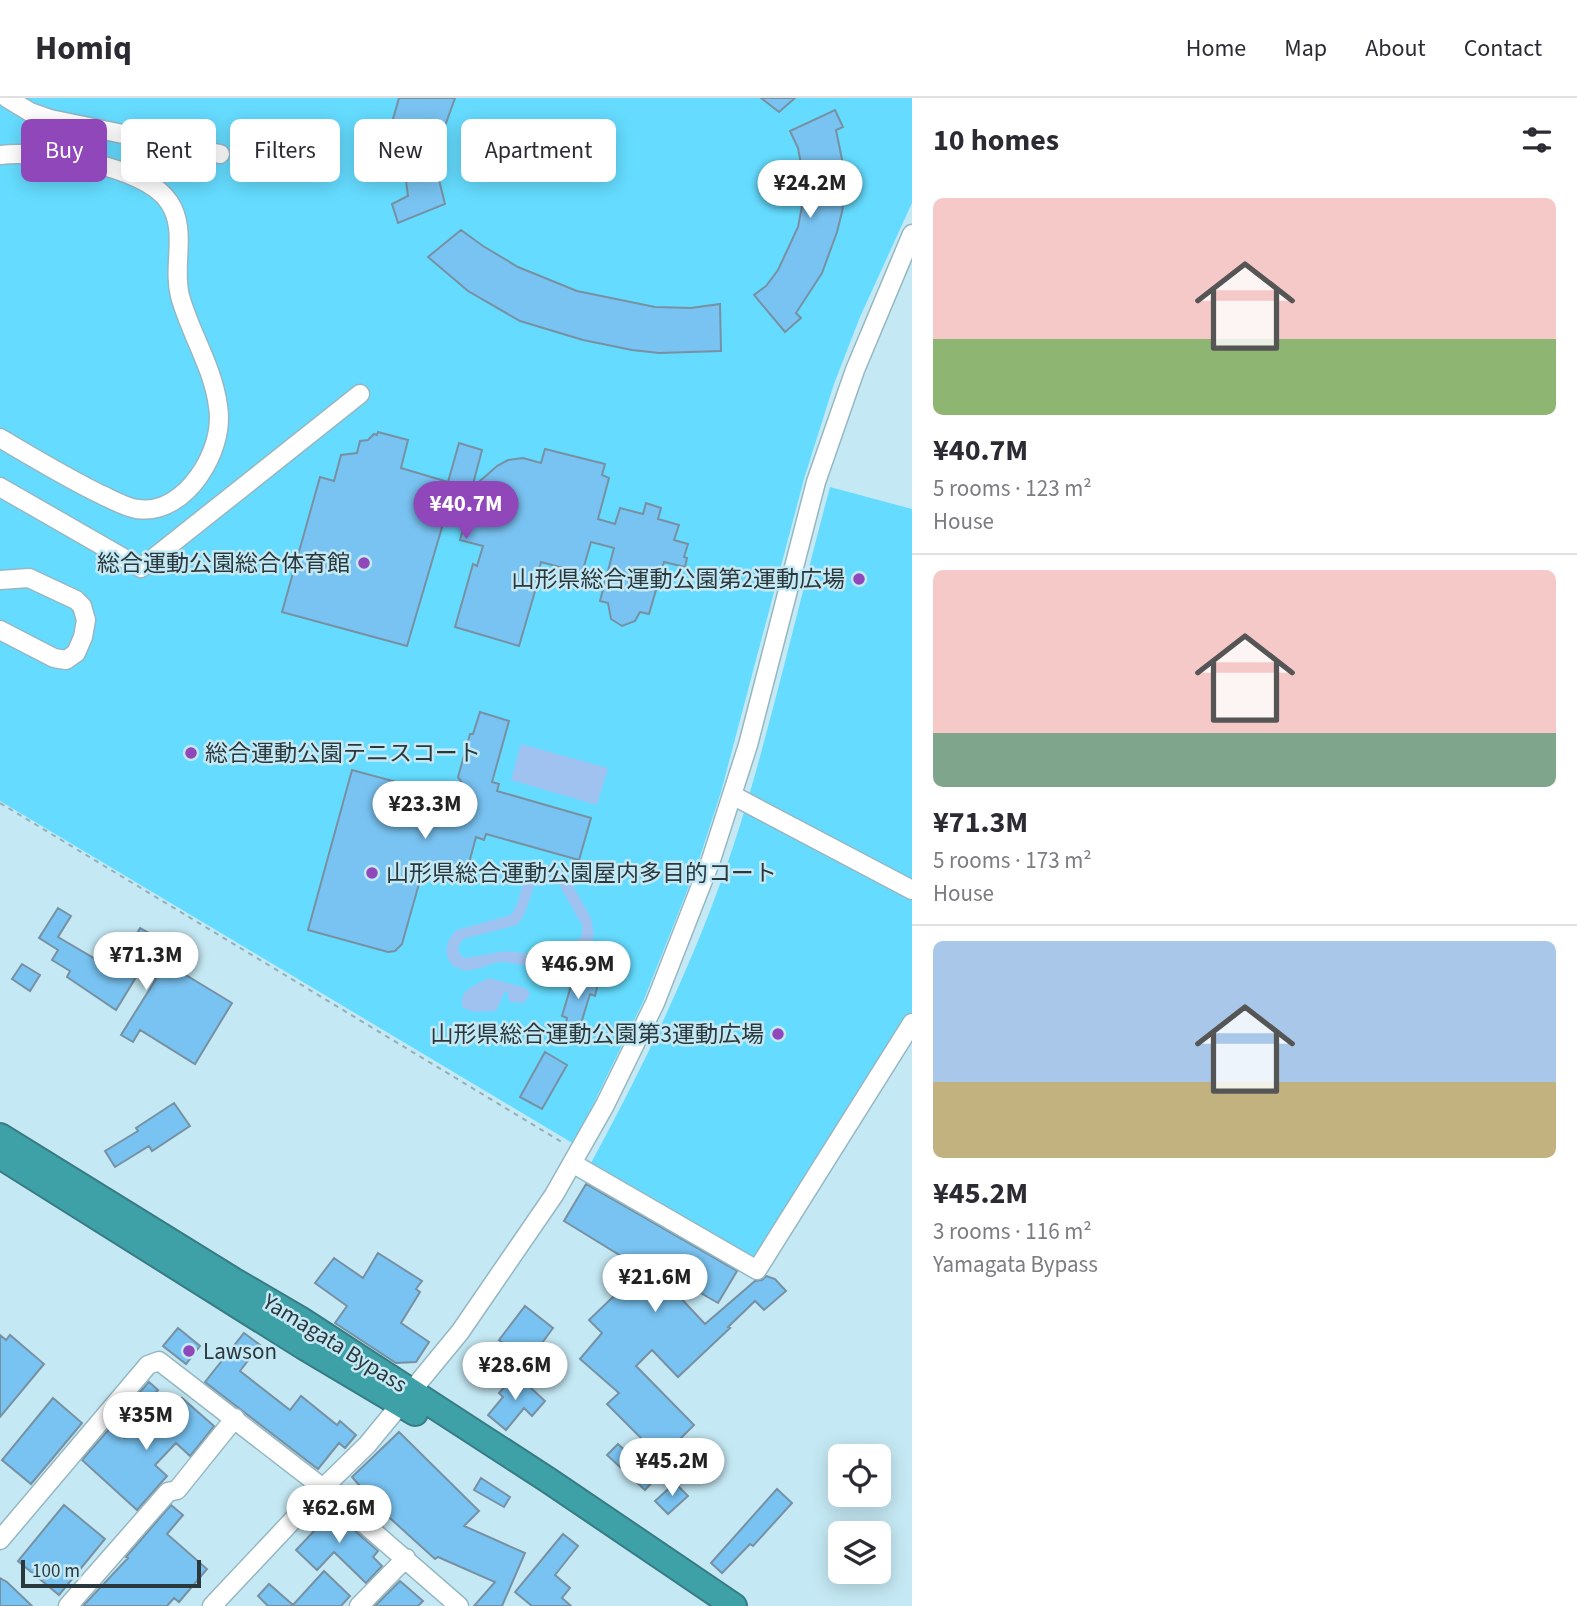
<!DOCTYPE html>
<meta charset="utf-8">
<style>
:root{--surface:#fff;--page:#f7f7f7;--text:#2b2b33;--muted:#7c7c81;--line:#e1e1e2;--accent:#8f47ba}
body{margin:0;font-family:"Source Sans 3","Noto Sans JP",sans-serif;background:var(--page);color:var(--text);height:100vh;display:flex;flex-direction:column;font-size:26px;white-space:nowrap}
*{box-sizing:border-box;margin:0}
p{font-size:23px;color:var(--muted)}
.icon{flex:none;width:38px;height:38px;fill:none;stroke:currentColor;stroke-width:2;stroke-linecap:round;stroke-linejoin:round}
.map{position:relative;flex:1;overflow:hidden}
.sheet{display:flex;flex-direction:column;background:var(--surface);width:665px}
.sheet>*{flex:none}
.banner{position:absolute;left:21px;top:21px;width:665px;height:63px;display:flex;gap:14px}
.buttons{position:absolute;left:828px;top:1346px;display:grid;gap:14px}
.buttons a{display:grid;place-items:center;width:63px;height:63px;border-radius:10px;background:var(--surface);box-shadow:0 4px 18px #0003;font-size:35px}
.scale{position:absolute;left:21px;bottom:18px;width:180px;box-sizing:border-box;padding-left:7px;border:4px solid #2a383d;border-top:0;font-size:19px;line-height:24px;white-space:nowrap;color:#2a383d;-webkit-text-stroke:5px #c5e9f4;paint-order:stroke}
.price{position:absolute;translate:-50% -60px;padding:0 16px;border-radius:24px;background:#fff;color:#222;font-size:23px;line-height:46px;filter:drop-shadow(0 2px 4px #0008)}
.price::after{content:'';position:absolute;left:50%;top:42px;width:21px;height:16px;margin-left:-10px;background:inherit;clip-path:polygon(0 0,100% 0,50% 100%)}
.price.active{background:var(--accent);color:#fff}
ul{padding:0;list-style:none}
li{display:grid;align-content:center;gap:14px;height:371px;padding:0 21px}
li+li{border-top:2px solid var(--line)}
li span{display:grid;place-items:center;height:217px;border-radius:10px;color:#555}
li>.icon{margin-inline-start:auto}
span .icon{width:126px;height:126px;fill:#fffc;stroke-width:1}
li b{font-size:30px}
h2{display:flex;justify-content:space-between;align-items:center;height:84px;padding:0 21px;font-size:30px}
.pill{padding:0 24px;border-radius:10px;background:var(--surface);box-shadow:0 4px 18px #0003;font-size:24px;line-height:63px}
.pill.active{background:var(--accent);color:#fff}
header{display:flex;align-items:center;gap:42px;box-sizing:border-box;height:98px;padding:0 35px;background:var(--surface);border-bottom:2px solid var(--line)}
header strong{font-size:33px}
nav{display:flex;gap:38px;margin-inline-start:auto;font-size:24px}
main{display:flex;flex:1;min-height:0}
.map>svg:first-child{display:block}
</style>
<header>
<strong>Homiq</strong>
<nav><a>Home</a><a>Map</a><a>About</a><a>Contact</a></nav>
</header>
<main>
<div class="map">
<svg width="912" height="1508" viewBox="0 0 912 1508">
<rect width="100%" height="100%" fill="#c5e9f4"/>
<!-- green -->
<path fill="#65dcff" d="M0 0H912V105L860 219 834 286 804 381 721 694 697 768 643 904 574 1046 0 703Z
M830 389 912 411V915L754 1163 591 1065C654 949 711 828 748 701 778 598 802 493 830 389Z"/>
<!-- water -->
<path fill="#a0c2f0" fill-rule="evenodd" d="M521 646 608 670 597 707 511 682Z
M542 766 556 768 565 774 591 820 594 837 585 855C571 865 545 871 528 868 519 867 510 864 501 864 489 865 476 874 464 872 442 868 442 844 457 832L511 817C524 800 518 775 542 766ZM542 778 552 779 557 783 582 827V836L576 846 568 851 543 857 506 853 466 860 461 858 458 850 463 841 517 827C531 812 529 787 542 778Z
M489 880 526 890 530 896 524 905 510 904 508 901V895L505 893 496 913 475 914 463 910C457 892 476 887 489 880Z"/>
<!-- building -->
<path fill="#79c3f2" stroke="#7791a3" stroke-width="2" d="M399 0H455L445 28 439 63V82L445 106 398 125 392 106 408 98 406 83H388V65L391 28Z
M761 0H795L779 14Z
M835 12 843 29 836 32 844 71 845 94 842 114 837 134 822 175 796 215 801 220 785 234 754 197 766 188 778 172 798 129 804 98V82L798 50 790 33Z
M461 132 483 148 518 169 577 193 655 209 691 210 720 206 721 253 659 255 632 252 583 242 520 223 468 193 428 159Z
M378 334 408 342 401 370 448 384 459 345 482 352 472 390 497 368 508 362 523 360 541 365 545 351 605 366 602 377 609 380 598 421 615 426 620 410 643 416 646 405 661 410 658 421 679 427 674 442 688 446 684 459 687 460 685 469 664 464 649 516 640 514 635 523 622 528 611 521 608 505 600 503 614 450 591 444 582 475 541 464 536 483H538L519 548 455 529 473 466 477 468 483 448 460 442 468 414 448 409 407 548 282 514 320 379 334 383 341 357 357 355 360 343 368 342 374 336 377 337Z
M480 614 509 623 492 684 499 686 497 693 591 720 579 762 486 736 484 742 476 739 465 780 424 768 402 846 395 853 388 854 308 832 352 672 411 688 417 684 431 689 433 693 441 697 446 706 468 694 458 679 470 636H473Z
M58 810 71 818 58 839 104 866 106 862 118 870 140 830 156 839 148 854 232 905 195 966 140 932 133 944 121 937 156 881 141 871 116 912 67 879 70 873 52 862 58 852 39 840Z
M22 866 40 877 30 893 12 881Z
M574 878 598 885 595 898 590 896 579 932 566 926 567 920 562 918Z
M545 954 567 967 542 1011 520 999Z
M174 1005 190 1028 152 1053 149 1048 115 1069 105 1053 138 1033 136 1030Z
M586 1086 737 1173 718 1205 647 1164 705 1226 755 1183 762 1182 766 1178 775 1181 786 1193 764 1212 755 1203 728 1229 730 1230 678 1279 652 1252 636 1268 694 1327 661 1360 607 1306 619 1295 580 1261 602 1235 589 1222 642 1171 564 1123Z
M378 1155 422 1183 416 1191 420 1194 401 1225 429 1244 416 1264 396 1265 335 1225 347 1208 315 1185 334 1160 363 1180Z
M525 1208 553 1230 528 1264 499 1242Z
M178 1230 200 1248 186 1266 163 1248Z
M244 1235 260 1247 240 1273 290 1312 301 1298 337 1327 340 1323 356 1337 345 1350 339 1345 318 1371 205 1284Z
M0 1237 6 1242 10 1237 44 1266 0 1319Z
M516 1276 545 1303 532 1318 524 1310 506 1332 488 1317 503 1299 499 1295Z
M149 1284 158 1292 140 1312 131 1304Z
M53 1300 82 1325 31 1386 2 1362Z
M182 1300 214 1328 190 1358 176 1345 155 1367 167 1378 137 1412 82 1362 112 1328 125 1340 142 1322 154 1334Z
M399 1334 479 1413 464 1428 525 1455 502 1508H474L495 1484 438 1459 435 1461 381 1412 352 1379Z
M618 1346 644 1370 654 1358 666 1369 645 1392 607 1357Z
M481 1380 510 1399 504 1409 474 1392Z
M675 1385 688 1398 668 1416 655 1403Z
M777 1391 792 1405 753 1448 750 1446 722 1475 711 1465Z
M324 1406 378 1453 373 1459 382 1468 366 1485 334 1454 317 1472 296 1452 317 1430 309 1422Z
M64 1407 105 1441 59 1497 18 1463Z
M171 1407 183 1417 167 1436 207 1471 179 1504 174 1500 167 1508H83L128 1460 126 1459Z
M563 1436 578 1448 555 1477 570 1490 562 1500 571 1508H532L515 1494Z
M324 1473 350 1498 341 1508H268L258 1498 269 1486 293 1507Z
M0 1480 7 1484 32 1508H0Z
M400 1483 423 1503 418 1508H375Z"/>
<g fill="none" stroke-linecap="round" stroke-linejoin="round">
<defs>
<path id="minor" d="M7 0 30 14 50 21 220 56
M0 57C41 52 145 67 169 104 188 132 172 167 180 198 190 235 213 269 218 308 222 332 213 358 199 378 185 398 163 415 137 411 125 409 113 402 102 397 67 380 34 360 0 340
M0 389 141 470 360 296
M0 482 29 480 76 502 82 508 86 522 83 539 76 555 66 562 54 560 0 532
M732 697 912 792
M572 1065 757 1172 912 925
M0 1442 148 1267 159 1263 323 1390 459 1508
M68 1508 168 1394 177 1392 235 1320
M212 1508 323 1390 367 1347 460 1234 554 1097 605 1007 655 905 711 762 748 647 816 384 855 272 912 136
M359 1508 406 1460"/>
<path id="highway" d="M0 1038 233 1182 300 1221 548 1382 734 1508
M0 1058 304 1249 415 1315"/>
</defs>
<!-- minor casing -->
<use href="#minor" stroke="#95b7c2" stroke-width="21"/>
<!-- highway casing -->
<use href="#highway" stroke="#377c83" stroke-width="28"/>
<!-- path -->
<path stroke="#93b0b9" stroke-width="2" stroke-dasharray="5 5" stroke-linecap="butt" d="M0 705 565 1046"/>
<!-- minor -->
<use href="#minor" stroke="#fff" stroke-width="18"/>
<!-- highway -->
<use href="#highway" stroke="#3ea1a8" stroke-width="24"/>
</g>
<!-- markers -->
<g fill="#8f47ba" stroke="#c5e9f4" stroke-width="2.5">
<circle cx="364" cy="465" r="7"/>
<circle cx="859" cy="481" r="7"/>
<circle cx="191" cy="655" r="7"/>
<circle cx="372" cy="775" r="7"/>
<circle cx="778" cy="936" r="7"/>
<circle cx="189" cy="1253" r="7"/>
</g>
<g text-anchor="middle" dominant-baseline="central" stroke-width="5" stroke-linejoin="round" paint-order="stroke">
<!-- poi labels -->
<g font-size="23" fill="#2a383d" stroke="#c5e9f4" text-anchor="end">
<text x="350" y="465">総合運動公園総合体育館</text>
<text x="845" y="481">山形県総合運動公園第2運動広場</text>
<text x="205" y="655" text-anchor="start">総合運動公園テニスコート</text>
<text x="386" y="775" text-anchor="start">山形県総合運動公園屋内多目的コート</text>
<text x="764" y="936">山形県総合運動公園第3運動広場</text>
<text x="203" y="1253" text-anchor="start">Lawson</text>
</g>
<!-- street labels -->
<g font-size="23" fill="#2a383d" stroke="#c5e9f4">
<text transform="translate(335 1245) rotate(32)">Yamagata Bypass</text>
</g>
</g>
</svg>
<div class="buttons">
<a><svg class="icon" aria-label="locate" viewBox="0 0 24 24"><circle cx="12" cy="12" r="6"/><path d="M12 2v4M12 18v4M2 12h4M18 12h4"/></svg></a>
<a><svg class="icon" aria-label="layers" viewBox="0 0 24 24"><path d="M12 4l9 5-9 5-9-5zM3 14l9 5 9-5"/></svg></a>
</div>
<div class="scale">100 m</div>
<b class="price" style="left:810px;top:122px">¥24.2M</b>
<b class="price active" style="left:466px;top:443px">¥40.7M</b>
<b class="price" style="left:425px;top:743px">¥23.3M</b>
<b class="price" style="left:146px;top:894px">¥71.3M</b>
<b class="price" style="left:578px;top:903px">¥46.9M</b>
<b class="price" style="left:655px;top:1216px">¥21.6M</b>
<b class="price" style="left:515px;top:1304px">¥28.6M</b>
<b class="price" style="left:146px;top:1354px">¥35M</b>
<b class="price" style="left:672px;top:1400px">¥45.2M</b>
<b class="price" style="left:339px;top:1447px">¥62.6M</b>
<div class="banner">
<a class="pill active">Buy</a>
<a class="pill">Rent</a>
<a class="pill">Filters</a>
<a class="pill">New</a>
<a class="pill">Apartment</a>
</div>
</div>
<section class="sheet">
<h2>10 homes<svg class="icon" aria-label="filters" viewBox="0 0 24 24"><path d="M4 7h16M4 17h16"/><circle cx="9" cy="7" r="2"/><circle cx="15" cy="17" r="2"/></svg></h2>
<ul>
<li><span style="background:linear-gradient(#f6c9c9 65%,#8fb573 0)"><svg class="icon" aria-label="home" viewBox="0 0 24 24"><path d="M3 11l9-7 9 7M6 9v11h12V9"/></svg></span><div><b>¥40.7M</b><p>5 rooms · 123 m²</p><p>House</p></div></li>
<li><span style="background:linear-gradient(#f6c9c9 75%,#7fa58c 0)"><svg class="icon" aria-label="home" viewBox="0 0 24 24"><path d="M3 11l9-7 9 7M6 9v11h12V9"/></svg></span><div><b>¥71.3M</b><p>5 rooms · 173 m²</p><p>House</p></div></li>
<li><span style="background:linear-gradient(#a9c7e8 65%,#c2b280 0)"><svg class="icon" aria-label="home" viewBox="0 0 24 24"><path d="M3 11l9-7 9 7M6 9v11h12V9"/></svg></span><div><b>¥45.2M</b><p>3 rooms · 116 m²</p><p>Yamagata Bypass</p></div></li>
</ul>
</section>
</main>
